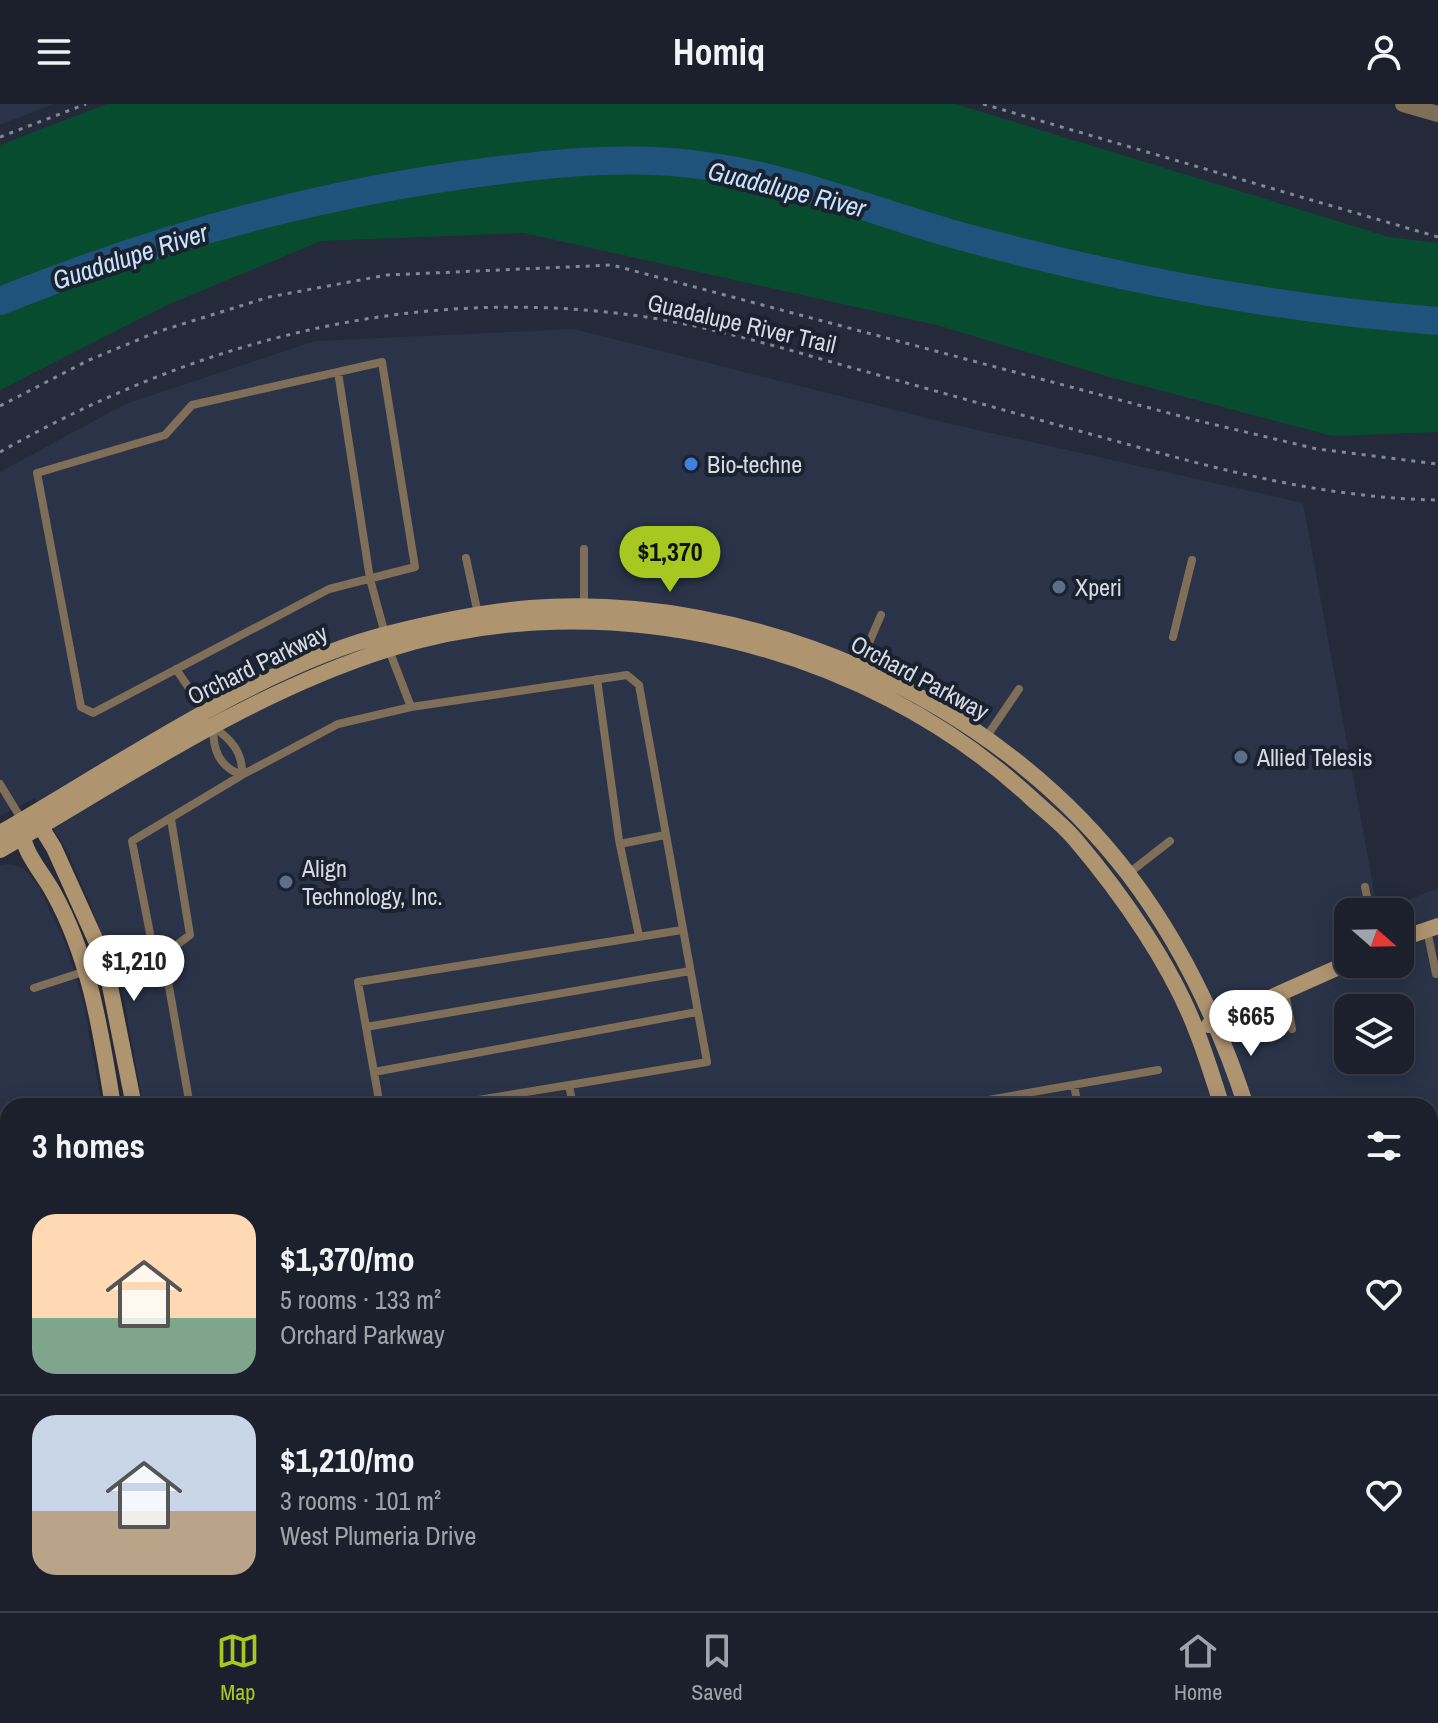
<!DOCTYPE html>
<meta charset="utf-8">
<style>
:root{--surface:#1b202c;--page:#242834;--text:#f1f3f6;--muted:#a0a3a9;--line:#393e48;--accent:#a6c820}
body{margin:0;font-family:"Archivo Narrow",sans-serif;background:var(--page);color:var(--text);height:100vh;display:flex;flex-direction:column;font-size:30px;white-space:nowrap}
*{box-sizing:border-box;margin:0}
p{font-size:26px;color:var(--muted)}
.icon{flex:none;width:44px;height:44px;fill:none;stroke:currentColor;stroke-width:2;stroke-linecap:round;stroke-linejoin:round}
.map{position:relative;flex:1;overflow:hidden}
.side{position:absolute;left:0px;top:994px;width:1438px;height:514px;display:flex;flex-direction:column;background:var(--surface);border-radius:24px 24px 0 0;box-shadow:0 4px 20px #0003,0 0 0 2px var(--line)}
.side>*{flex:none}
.needle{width:52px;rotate:110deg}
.controls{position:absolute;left:1334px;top:794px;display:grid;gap:16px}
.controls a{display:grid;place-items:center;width:80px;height:80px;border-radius:16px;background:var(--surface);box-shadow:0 4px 20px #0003,0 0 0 2px var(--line);font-size:40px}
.price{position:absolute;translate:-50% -68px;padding:0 18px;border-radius:28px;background:#fff;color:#222;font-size:26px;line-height:52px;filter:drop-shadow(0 2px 4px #0008)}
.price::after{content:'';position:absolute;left:50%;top:48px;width:24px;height:18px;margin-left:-12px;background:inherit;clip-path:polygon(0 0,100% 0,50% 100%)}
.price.on{background:var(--accent);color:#111}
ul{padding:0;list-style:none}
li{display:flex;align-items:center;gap:24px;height:200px;padding:0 32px}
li+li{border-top:2px solid var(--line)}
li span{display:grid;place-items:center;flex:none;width:224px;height:160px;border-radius:24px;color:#555}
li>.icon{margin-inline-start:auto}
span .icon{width:96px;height:96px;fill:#fffc;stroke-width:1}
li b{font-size:34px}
h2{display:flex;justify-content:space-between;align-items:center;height:96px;padding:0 32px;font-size:34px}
header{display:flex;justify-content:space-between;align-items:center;height:104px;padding:0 32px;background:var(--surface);font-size:36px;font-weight:700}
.dock{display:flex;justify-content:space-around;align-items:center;height:112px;border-top:2px solid var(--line);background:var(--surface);font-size:22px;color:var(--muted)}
.dock a{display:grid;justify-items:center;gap:4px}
.dock .on{color:var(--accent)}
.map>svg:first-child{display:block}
</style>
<header><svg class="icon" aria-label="menu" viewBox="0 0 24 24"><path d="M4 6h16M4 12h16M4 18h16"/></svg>Homiq<svg class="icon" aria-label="person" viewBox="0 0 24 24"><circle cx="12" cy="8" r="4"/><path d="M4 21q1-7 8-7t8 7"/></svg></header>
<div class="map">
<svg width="1438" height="1507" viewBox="0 0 1438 1507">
<rect width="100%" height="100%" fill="#242a3a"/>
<!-- built -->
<path fill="#2a3348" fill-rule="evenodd" d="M0 0H53L0 21Z
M574 225 938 317 1303 399 1378 808H1348V860H1400V808H1380L1438 784V1507H0V761L10 760 23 764 38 781 67 842 84 901 102 1002H8V1500H1430V1002H143L124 895 91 801 67 747 35 694 0 712V368L125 300 315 237ZM1348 904H1400V956H1348Z"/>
<!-- green -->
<path fill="#084c2f" d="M107 0H956L1389 133 1438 139V328L1332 332 1106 272 937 221 524 129 321 137 165 202 0 286V41Z"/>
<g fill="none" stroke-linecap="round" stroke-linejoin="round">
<!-- river -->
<path stroke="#20537c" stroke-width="28" d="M0 197C159 133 323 88 493 67 564 58 636 51 707 62 795 74 879 110 964 133 1119 175 1278 205 1438 217"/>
<!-- path -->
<path stroke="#828794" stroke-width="3" stroke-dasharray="4 6" stroke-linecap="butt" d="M983 0 1438 133
M0 33 86 0
M0 302 89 256 157 228 269 193 387 171 612 161 1195 316 1317 345 1438 360
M0 348C200 235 416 179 646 213 710 223 772 241 835 259 914 281 993 303 1072 325 1193 358 1311 394 1438 396
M1211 1500 1212 1507"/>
<!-- lane -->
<path stroke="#7f6e58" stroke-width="8" d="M382 258 415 463 329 485 93 609 81 603 37 369 165 331 192 301Z
M338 268 370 475 385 530
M466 454 478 510
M584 503V445
M1173 533 1192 456
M389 546 411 603 627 571 639 581 707 958 569 981 573 1002
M859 562 881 511
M176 565 205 608
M597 575 619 736 639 832
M213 623C231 635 243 648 242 671 219 663 213 646 213 623Z
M985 635 1019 585
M0 680 22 716
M620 740 665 731
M1129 769 1170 737
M1365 783 1370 808
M1427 826 1436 870
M148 842 154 850 151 856 119 863 105 857 114 848Z
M154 850 174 843 190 831 171 715
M34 884 86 867
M1285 888 1292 925
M366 923 690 867
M374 968 697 908
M1074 981 1078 1002
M190 1002 168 877 154 850 132 737 242 671 338 620 411 603
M380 1002 358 878 682 826
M441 1002 569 981
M954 1002 1158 966
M0 1279 8 1277
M0 1321 8 1320
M134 1500 135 1507
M293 1500 311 1507 350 1500
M508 1500 509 1507
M526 1500 527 1507
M1071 1500 1072 1507"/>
<!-- street -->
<path stroke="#7f6e58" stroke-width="16" d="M1403 0 1438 10"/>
<!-- secondary -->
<path stroke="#af9470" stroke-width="16" d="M0 729C116 663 259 562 387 530 434 518 482 508 530 504 753 488 993 592 1129 771 1182 841 1219 919 1246 1002
M0 746C125 674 248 590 386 546 604 476 863 539 1030 693 1045 707 1061 719 1074 734 1121 789 1173 863 1198 931 1207 954 1214 978 1222 1002
M1400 835 1438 822
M1209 921 1348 859
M113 1002C101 928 90 854 53 788 39 763 19 745 22 716L41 723 54 744 105 857 134 1002
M191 1500 192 1507
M221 1500 222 1507"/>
<!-- primary -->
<path stroke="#d5b182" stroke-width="20" d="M1430 1369 1438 1367
M1430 1429 1438 1427
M677 1507 715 1500
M983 1507 1022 1500"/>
<!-- tram -->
<path stroke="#c2c6d2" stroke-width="2" d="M1430 1403 1438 1402
M792 1507 832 1500
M854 1507 894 1500"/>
</g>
<!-- markers -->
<circle fill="#3f7fe0" stroke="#1a212f" stroke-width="3" cx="691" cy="360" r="8"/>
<g fill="#5c6f8a" stroke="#1a212f" stroke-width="3">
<circle cx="1059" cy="483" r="8"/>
<circle cx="1241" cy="653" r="8"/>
<circle cx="286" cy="778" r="8"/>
</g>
<g text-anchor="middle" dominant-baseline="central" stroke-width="8" stroke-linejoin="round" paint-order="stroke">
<!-- street labels -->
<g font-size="24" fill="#d6dae5" stroke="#1a212f">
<text transform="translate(742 219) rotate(13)">Guadalupe River Trail</text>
<text transform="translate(257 560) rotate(-26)">Orchard Parkway</text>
<text transform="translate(920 573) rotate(28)">Orchard Parkway</text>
</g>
<!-- poi labels -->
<g font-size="24" fill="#d6dae5" stroke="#1a212f" text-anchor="start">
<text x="707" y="360">Bio-techne</text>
<text x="1075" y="483">Xperi</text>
<text x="1257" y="653">Allied Telesis</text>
<text x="302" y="764">Align<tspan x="302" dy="28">Technology, Inc.</tspan></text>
</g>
<!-- water labels -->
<g font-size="26" font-style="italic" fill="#c7e3fd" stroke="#1a212f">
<text transform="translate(787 85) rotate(14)">Guadalupe River</text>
<text transform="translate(130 152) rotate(-18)">Guadalupe River</text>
</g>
</g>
</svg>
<div class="controls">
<a><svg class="needle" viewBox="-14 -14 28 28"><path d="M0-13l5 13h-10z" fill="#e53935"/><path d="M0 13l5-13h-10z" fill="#a0a3a9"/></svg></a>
<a><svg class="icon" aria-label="layers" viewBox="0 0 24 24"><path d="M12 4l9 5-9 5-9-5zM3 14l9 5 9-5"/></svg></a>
</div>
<b class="price on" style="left:670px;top:490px">$1,370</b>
<b class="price" style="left:134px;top:899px">$1,210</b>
<b class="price" style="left:1251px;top:954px">$665</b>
<section class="side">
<h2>3 homes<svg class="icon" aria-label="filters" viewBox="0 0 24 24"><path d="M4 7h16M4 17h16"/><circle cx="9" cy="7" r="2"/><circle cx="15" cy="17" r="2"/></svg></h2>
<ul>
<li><span style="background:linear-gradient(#ffd9b3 65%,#7fa58c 0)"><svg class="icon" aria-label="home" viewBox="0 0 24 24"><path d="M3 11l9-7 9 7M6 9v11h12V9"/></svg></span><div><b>$1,370/mo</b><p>5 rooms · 133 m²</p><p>Orchard Parkway</p></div><svg class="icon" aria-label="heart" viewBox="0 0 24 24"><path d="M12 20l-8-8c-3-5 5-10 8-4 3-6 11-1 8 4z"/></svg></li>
<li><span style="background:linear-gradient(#c9d6e8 60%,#b9a48a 0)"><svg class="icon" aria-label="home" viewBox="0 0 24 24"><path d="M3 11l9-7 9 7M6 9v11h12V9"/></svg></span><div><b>$1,210/mo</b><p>3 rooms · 101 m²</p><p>West Plumeria Drive</p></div><svg class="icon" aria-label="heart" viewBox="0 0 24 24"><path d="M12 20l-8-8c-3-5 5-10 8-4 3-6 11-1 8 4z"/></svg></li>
</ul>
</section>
</div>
<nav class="dock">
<a class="on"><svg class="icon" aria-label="map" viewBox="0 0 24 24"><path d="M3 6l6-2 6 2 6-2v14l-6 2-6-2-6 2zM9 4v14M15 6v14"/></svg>Map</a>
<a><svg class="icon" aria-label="saved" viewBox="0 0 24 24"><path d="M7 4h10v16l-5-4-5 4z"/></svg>Saved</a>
<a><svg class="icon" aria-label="home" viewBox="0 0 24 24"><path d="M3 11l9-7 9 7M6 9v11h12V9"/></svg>Home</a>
</nav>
